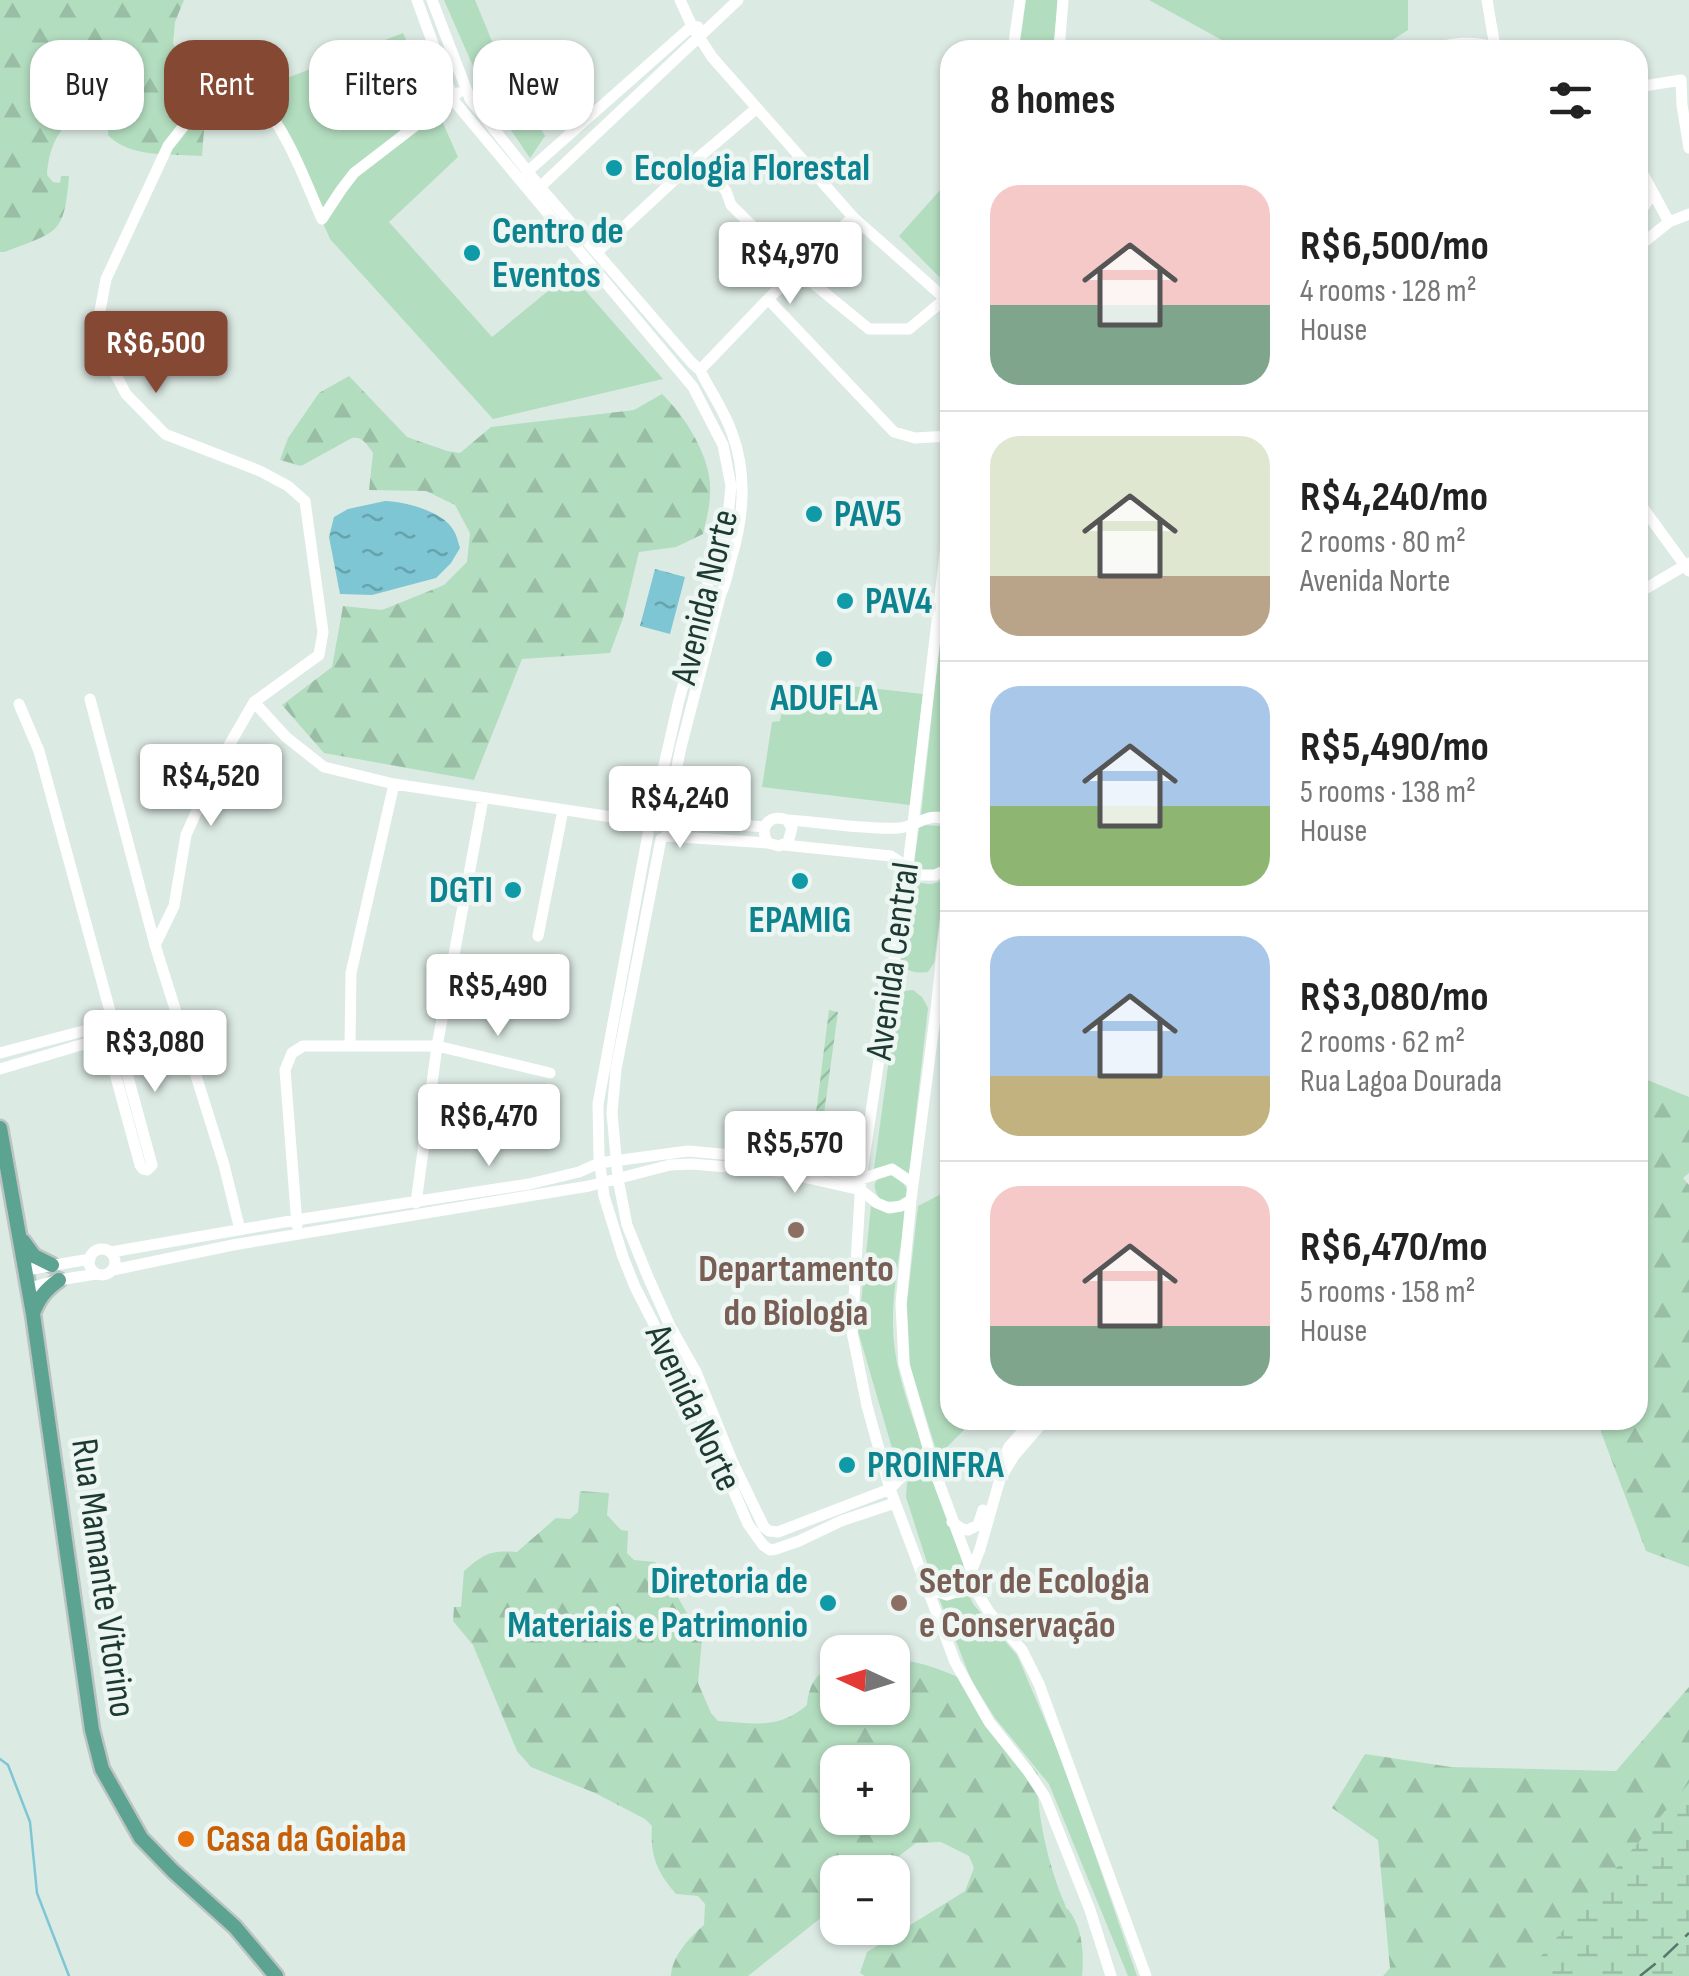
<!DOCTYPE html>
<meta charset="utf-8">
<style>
:root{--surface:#fff;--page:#f6f6f6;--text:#222;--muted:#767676;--line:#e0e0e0;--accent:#844833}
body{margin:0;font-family:"Sofia Sans Condensed",sans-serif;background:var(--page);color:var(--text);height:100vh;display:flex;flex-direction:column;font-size:38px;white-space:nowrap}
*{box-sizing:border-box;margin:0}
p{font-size:32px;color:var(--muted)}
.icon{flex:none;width:55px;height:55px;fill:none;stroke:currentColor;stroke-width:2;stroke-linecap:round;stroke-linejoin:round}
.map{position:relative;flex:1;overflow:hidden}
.sheet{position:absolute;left:940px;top:40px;width:708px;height:1390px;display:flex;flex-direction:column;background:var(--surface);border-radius:30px;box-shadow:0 2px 8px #0004}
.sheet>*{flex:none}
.guide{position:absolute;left:30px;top:40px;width:760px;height:90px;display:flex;gap:20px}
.needle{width:65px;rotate:274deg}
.buttons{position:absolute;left:820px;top:1635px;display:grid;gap:20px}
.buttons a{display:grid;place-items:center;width:90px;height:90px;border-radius:20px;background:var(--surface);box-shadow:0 2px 8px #0004;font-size:50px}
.price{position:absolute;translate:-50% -85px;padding:0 22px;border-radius:10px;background:#fff;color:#222;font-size:32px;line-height:65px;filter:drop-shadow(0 2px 5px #0008)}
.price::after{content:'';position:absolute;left:50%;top:60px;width:30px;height:22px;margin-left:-15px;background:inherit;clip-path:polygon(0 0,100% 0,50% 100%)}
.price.current{background:var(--accent);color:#fff}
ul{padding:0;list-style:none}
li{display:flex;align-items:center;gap:30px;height:250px;padding:0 50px}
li+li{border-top:2px solid var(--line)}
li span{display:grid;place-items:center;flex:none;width:280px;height:200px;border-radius:30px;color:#555}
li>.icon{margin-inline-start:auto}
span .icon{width:120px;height:120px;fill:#fffc;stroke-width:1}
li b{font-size:42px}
h2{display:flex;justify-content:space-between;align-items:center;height:120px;padding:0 50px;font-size:42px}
.pill{padding:0 35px;border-radius:30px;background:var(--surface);box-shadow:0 2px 8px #0004;font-size:35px;line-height:90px}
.pill.current{background:var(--accent);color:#fff}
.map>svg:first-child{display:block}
</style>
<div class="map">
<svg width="1689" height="1976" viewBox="0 0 1689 1976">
<defs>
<pattern id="forest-firs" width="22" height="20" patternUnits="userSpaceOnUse" patternTransform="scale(2.5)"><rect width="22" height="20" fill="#b3ddbf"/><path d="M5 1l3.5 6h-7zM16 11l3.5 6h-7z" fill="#9abea5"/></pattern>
<pattern id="wetland-marsh" width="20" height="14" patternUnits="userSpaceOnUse" patternTransform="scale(2.5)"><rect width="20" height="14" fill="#b3ddbf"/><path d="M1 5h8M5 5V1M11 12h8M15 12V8" fill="none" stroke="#9abea5"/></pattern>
<pattern id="garden-furrows" width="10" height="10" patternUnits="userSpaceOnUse" patternTransform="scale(2.5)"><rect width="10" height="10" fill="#b3ddbf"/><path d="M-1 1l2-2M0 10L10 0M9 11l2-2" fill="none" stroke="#9abea5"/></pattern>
<pattern id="water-ripples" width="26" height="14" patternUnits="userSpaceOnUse" patternTransform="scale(2.5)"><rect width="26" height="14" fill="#7fc6d4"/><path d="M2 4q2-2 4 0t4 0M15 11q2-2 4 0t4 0" fill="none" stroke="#67a2ad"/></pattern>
</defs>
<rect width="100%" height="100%" fill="#dceae4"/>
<!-- forest -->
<path fill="url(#forest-firs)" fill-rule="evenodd" d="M0 0H184L175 22 173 44 180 52 195 53 207 90 202 156C173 154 129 158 108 135L109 120 103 112 80 111C58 130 49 146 47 175L53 182 60 183 61 176H69C64 237 57 231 5 252H0Z
M349 376 407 437 447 451 460 453 491 427 634 410 662 394C686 417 713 460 710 494 710 507 706 521 703 534L676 547 639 552 623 618 610 653 522 659 474 780 324 753 282 705 332 667 343 606 382 610 444 585 467 562 470 533 455 505 426 491 369 490 373 453C367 445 363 436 352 438L301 466 280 460 288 438 319 393Z
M1638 1076 1689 1097V1173L1683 1178 1689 1185V1567L1646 1551 1601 1432 1602 1420H1638Z
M580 1491 609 1493 607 1515 621 1530 628 1531 627 1553 634 1560 655 1562 662 1570 702 1639 698 1683 711 1713 718 1721C752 1723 779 1730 807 1705 809 1683 817 1672 837 1664L838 1708H892L893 1659C921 1661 953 1673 977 1687L976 1702 1038 1773C1035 1809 1049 1868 1064 1902 1069 1916 1064 1902 1072 1915 1083 1932 1084 1957 1082 1976H865L860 1973 867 1952 965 1891 974 1868 969 1856 941 1842 916 1843 878 1872H838L837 1905 748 1976H671C672 1956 689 1938 704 1925L705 1904 698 1896 676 1894C657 1872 650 1856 652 1826L645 1819 595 1793 531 1767 517 1751 473 1645 453 1621 454 1607H461L464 1571C484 1554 490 1550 517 1552L556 1518 570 1519 578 1512ZM838 1762H892V1818H838Z
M1689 1687V1925L1643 1976H1383L1390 1968 1378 1840 1332 1808 1365 1754 1451 1767 1616 1771Z"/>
<!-- wetland -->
<path fill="url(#wetland-marsh)" d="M1689 1783V1976H1524Z"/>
<!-- park -->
<path fill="#b3ddbf" d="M444 0H475L501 63 545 136 530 158 483 89Z
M1026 0H1058L1053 50H1019Z
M1149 0H1408V30L1377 50H1240Z
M403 33 458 157 389 222 492 337 570 273 663 379 493 419 330 239 264 87Z
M950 179V288L899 236Z
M948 564 950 566V816L940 811 921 816Z
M787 682 836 696 842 685 923 694 910 805 762 787 772 722 780 721Z
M924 825 940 826 950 833 947 864 932 871 918 869 914 864 919 828Z
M910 878C923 885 933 887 945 878L934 963 928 972C913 974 902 971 900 954Z
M913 990 922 997 928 1008 909 1175C896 1167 889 1164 874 1169L897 1000 904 991Z
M891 1175C919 1190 909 1207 880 1200 871 1185 873 1177 891 1175Z
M941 1194 950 1204V1420H974L938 1456 910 1366 907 1304 918 1206Z
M871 1206 880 1210 906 1209C901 1248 892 1288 893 1327 894 1374 914 1419 929 1464L916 1463 899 1472 858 1331Z
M920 1474 926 1475 932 1479 964 1561 961 1579 950 1587 939 1586 931 1575 906 1497 907 1483 912 1477Z
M968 1592 973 1604 1017 1655 1065 1767 1137 1976H1128L1049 1784 995 1718 972 1682 939 1598H959Z"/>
<!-- garden -->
<path fill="url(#garden-furrows)" d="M829 1010 838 1012 823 1121H815Z"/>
<!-- water -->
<path fill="url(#water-ripples)" d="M385 501C406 502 443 511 454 531 457 536 458 542 460 548L451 563 436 578 372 595 340 594 329 537 334 517 348 509Z
M655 569 685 577 670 634 640 626Z"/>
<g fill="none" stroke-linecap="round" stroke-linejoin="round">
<!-- stream -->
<path stroke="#7fc6d4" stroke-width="2.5" d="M0 1759 8 1765 30 1822 37 1893 69 1976"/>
<defs>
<path id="major" d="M0 1128 33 1314 92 1730 102 1769 141 1838 173 1871 235 1927 276 1976
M23 1241 34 1256 52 1265
M33 1313C39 1298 45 1290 59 1280"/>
</defs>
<!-- major casing -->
<use href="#major" stroke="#bbc4c2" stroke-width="19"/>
<!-- minor -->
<path stroke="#fff" stroke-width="11" d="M417 0 454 101 693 387 723 445 731 486 727 528 715 572 708 581 706 602 679 700 653 813
M432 0 470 99 540 187 692 363 700 370C710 391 724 410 732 433 747 473 744 515 732 556 728 568 727 583 721 593L681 747 667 815
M680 0 692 26 712 57 853 217 950 303
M1487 0 1495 47
M1013 50 1020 0
M1059 50 1063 0
M1429 50C1453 42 1472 41 1495 47L1497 50
M1638 87 1681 80 1682 105 1689 148
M757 108 698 158 726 191 731 205 798 271 869 329H909L945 299
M1638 165 1669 222
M527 172 692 26 698 27
M540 187 738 0
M1638 216 1653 192
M322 219 341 190 354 173 458 93
M1638 247 1669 222 1689 214
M597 252 698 158
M768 299 894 432 915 438 950 436
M700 370 768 299 853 217
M1638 501 1689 571
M950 512 908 866 861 1179 852 1332 867 1406 890 1489 955 1662 989 1722 1028 1771 1045 1797 1090 1910 1111 1976
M1638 593 1689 563
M90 699 155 945 224 1165 240 1230
M254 702 286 737 324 767 394 784 645 822
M19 704 39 751 152 1165 147 1170 143 1169 140 1165 102 1026
M669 819 764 827
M787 820 792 828 788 842 779 846 768 843C758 827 770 813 787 820 822 822 864 830 898 828 920 827 925 810 950 821
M648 834 598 1104 599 1157 604 1196 623 1257 635 1287 701 1416 748 1524 763 1545 770 1550 776 1549 799 1541 841 1521 895 1503
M666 836 768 843
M661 839 616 1069 612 1113 618 1179 627 1225 648 1277 670 1326 696 1372 733 1463 764 1527 769 1531 778 1532 890 1489C906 1471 911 1466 935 1472
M784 845 891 856 920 875H935L950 868
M950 877 936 1010 911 1200 901 1304 904 1364 935 1472 971 1569 974 1588 989 1612 1022 1650 1039 1684 1146 1976
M538 936 563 810
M155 945 174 906 186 835 216 768 254 702 319 655 323 632 305 501 288 486 260 471 165 434 126 394 104 352 98 321 106 279 168 146 201 104C216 102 249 101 263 109 283 120 311 195 322 219
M350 1046 351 973 394 784
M0 1053 106 1025
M0 1069 111 1036
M416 1203 437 1046 483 799
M297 1225 285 1070 292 1053 303 1046H437L550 1073
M89 1262a13 13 0 1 1 26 0a13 13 0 1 1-26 0Z
M111 1252 296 1220 529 1184 579 1172 599 1163 688 1151 777 1159 861 1179 892 1169 913 1183
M26 1270 90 1259
M113 1270 233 1245 589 1186 670 1165 691 1164 776 1171 861 1190 877 1203 889 1208 901 1206 911 1200
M29 1288 59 1280 96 1274
M998 1469 1009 1447 1033 1420
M952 1522 962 1529 968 1530 978 1525 983 1510
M929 1589 947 1595 960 1591 966 1585 980 1549 1000 1479 1014 1456 1045 1420"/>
<!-- major -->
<use href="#major" stroke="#5da391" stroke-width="14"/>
<!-- rail -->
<path stroke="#57766e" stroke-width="2.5" stroke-dasharray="20 10" stroke-linecap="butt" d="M1640 1976 1665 1956 1689 1933"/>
</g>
<!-- markers -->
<g fill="#0f9aa8" stroke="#edf6f2" stroke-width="4">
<circle cx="614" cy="168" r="10"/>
<circle cx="472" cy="253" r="10"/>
<circle cx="814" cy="514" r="10"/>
<circle cx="845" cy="601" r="10"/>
<circle cx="824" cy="659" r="10"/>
<circle cx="800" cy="881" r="10"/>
<circle cx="513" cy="890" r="10"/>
<circle cx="847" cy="1465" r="10"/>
<circle cx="828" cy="1603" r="10"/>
</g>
<g fill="#8d6e63" stroke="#edf6f2" stroke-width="4">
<circle cx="796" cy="1230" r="10"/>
<circle cx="899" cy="1603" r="10"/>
</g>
<circle fill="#e8710a" stroke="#edf6f2" stroke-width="4" cx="186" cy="1839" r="10"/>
<g text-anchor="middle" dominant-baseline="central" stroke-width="9" stroke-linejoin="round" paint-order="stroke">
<!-- culture labels -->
<g font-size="38" font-weight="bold" fill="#0d838f" stroke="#edf6f2" text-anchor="start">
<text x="634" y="168">Ecologia Florestal</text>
<text x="492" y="231">Centro de<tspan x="492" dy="44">Eventos</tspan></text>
<text x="834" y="514">PAV5</text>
<text x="865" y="601">PAV4</text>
<text x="824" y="698" text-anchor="middle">ADUFLA</text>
<text x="493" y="890" text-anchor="end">DGTI</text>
<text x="800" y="920" text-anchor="middle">EPAMIG</text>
<text x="867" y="1465">PROINFRA</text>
<text x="808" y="1581" text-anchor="end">Diretoria de<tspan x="808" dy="44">Materiais e Patrimonio</tspan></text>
</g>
<!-- street labels -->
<g font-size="38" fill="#1d3a32" stroke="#edf6f2">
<text transform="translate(705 597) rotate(-76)">Avenida Norte</text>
<text transform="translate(893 961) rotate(-82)">Avenida Central</text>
<text transform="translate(693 1408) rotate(65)">Avenida Norte</text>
<text transform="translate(103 1578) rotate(82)">Rua Mamante Vitorino</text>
</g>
<!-- education labels -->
<g font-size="38" font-weight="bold" fill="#785e54" stroke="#edf6f2">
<text x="796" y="1269">Departamento<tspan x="796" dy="44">do Biologia</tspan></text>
<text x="919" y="1581" text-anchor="start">Setor de Ecologia<tspan x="919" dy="44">e Conservação</tspan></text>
</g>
<!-- food labels -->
<g font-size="38" font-weight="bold" fill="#c56008" stroke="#edf6f2" text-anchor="start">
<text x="206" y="1839">Casa da Goiaba</text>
</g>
</g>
</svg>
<div class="buttons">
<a><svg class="needle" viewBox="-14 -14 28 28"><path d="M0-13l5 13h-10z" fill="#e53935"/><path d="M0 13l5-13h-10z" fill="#767676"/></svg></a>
<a>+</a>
<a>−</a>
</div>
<b class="price" style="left:790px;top:307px">R$4,970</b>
<b class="price current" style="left:156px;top:396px">R$6,500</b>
<b class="price" style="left:211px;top:829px">R$4,520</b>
<b class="price" style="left:680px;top:851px">R$4,240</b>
<b class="price" style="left:498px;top:1039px">R$5,490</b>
<b class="price" style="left:155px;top:1095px">R$3,080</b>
<b class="price" style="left:489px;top:1169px">R$6,470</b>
<b class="price" style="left:795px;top:1196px">R$5,570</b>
<div class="guide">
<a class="pill">Buy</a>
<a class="pill current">Rent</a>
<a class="pill">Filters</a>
<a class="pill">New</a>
</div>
<section class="sheet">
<h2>8 homes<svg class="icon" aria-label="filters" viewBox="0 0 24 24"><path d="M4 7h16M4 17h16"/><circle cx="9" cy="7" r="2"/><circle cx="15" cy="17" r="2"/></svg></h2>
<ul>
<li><span style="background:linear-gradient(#f6c9c9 60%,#7fa58c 0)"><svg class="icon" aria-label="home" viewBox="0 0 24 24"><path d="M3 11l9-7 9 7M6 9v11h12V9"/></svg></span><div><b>R$6,500/mo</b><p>4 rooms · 128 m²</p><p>House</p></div></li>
<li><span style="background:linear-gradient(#dfe7d0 70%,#b9a48a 0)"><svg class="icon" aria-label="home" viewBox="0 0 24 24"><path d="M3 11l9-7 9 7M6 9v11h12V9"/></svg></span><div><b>R$4,240/mo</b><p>2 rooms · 80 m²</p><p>Avenida Norte</p></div></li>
<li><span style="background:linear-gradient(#a9c7e8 60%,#8fb573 0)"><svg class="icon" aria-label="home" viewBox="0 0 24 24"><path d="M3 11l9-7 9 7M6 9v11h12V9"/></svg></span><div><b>R$5,490/mo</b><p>5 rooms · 138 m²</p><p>House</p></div></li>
<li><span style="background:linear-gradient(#a9c7e8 70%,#c2b280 0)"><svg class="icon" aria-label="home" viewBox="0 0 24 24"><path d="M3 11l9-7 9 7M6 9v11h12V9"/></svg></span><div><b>R$3,080/mo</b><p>2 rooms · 62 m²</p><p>Rua Lagoa Dourada</p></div></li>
<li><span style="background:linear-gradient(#f6c9c9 70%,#7fa58c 0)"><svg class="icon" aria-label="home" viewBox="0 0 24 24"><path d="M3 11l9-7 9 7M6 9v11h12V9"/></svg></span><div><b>R$6,470/mo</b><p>5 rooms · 158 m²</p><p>House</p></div></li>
</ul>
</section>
</div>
